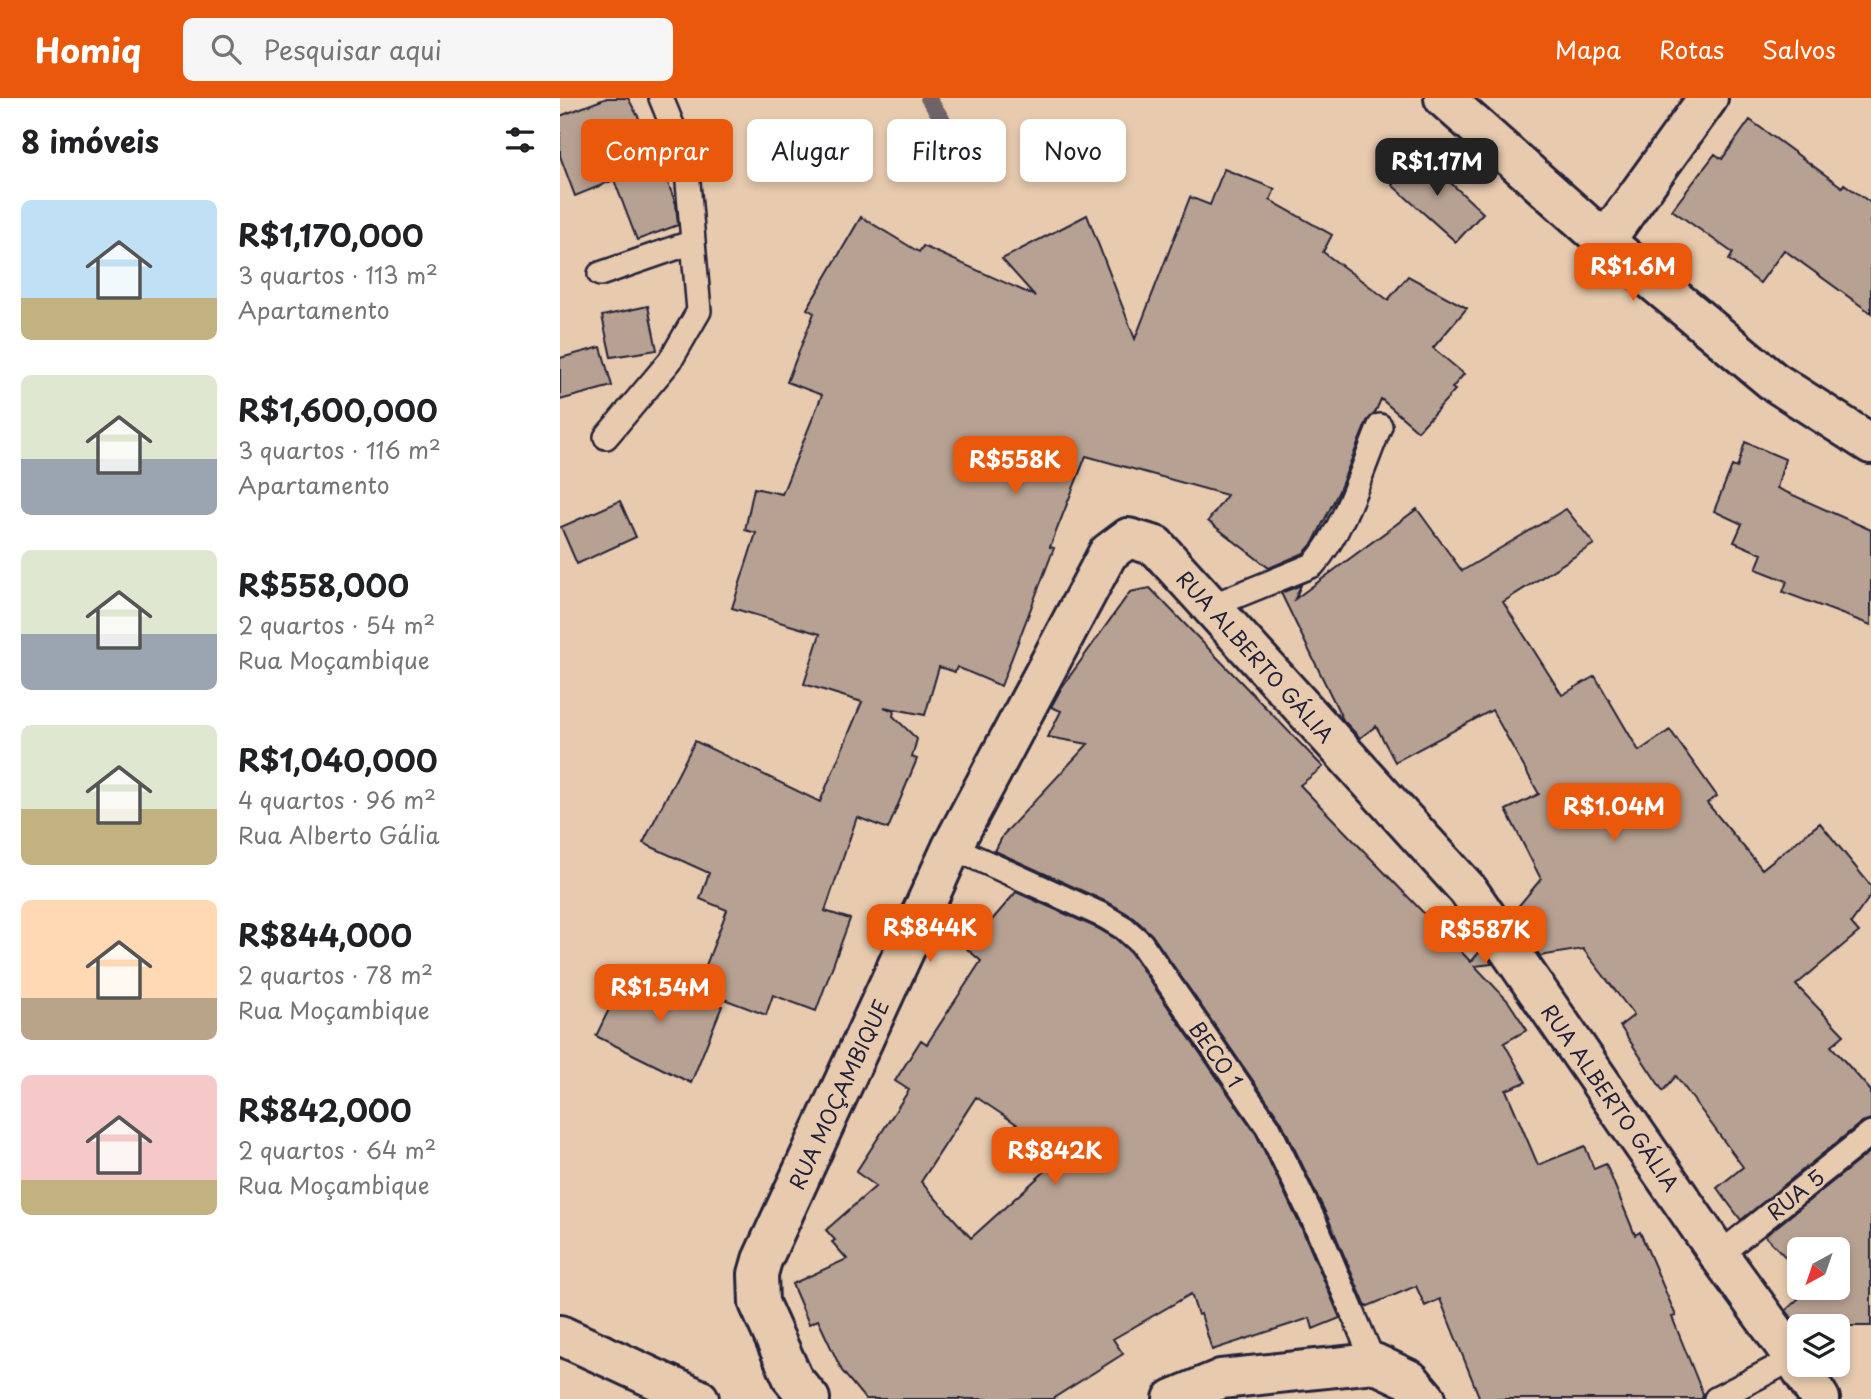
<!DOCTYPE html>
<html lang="pt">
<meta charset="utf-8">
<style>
:root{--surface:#fff;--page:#f6f6f6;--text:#202124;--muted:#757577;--accent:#ea580c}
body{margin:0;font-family:"Playpen Sans",sans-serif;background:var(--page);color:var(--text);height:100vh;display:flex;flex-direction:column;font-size:26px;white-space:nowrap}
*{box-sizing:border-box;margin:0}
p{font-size:23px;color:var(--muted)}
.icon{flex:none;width:38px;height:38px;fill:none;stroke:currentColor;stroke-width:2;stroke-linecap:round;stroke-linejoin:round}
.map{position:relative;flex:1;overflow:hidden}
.side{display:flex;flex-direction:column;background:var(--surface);width:560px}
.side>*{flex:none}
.banner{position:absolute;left:21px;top:21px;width:665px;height:63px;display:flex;gap:14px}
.needle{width:46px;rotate:220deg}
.buttons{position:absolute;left:1227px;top:1139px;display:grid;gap:14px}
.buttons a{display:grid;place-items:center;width:63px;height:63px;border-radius:10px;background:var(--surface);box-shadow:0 4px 10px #0003;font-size:35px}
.price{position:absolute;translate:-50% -60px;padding:0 16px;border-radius:14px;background:var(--accent);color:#fff;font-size:23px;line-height:46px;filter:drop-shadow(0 2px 4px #0008)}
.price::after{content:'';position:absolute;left:50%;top:42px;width:21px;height:16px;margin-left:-10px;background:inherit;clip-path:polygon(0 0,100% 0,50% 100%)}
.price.selected{background:#222;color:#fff}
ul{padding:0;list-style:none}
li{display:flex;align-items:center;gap:21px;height:175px;padding:0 21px}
li span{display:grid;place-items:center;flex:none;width:196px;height:140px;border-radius:10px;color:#555}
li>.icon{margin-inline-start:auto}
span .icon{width:84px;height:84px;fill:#fffc;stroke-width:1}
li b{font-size:30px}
h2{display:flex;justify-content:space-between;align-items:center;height:84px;padding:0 21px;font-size:30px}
.tag{padding:0 24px;border-radius:10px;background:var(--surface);box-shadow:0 4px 10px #0003;font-size:24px;line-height:63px}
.tag.selected{background:var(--accent);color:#fff}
header{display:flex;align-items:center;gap:42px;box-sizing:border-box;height:98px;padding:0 35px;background:var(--accent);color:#fff}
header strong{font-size:33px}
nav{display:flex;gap:38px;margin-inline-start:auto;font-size:24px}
.search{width:490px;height:63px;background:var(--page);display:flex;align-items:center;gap:18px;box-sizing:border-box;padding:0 24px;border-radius:10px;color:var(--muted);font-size:26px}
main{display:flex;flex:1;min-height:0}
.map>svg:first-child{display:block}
</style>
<header>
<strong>Homiq</strong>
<div class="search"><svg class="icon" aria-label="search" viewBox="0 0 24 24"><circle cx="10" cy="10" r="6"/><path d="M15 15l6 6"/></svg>Pesquisar aqui</div>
<nav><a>Mapa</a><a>Rotas</a><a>Salvos</a></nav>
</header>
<main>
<section class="side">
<h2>8 imóveis<svg class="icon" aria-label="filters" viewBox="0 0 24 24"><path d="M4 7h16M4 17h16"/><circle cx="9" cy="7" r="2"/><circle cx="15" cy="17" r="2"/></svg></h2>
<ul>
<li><span style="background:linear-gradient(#bfe0f5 70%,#c2b280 0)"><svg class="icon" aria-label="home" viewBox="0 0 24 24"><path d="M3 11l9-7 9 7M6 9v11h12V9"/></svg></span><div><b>R$1,170,000</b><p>3 quartos · 113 m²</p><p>Apartamento</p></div></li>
<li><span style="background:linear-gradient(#dfe7d0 60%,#9aa5b1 0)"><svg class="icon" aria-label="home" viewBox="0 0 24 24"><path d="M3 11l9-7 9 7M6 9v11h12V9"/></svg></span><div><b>R$1,600,000</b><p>3 quartos · 116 m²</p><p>Apartamento</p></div></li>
<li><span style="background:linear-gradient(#dfe7d0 60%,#9aa5b1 0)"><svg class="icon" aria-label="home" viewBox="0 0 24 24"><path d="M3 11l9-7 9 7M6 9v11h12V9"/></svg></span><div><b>R$558,000</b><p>2 quartos · 54 m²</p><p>Rua Moçambique</p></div></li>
<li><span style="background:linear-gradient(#dfe7d0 60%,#c2b280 0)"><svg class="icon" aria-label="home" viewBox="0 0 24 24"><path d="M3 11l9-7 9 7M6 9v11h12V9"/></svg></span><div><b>R$1,040,000</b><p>4 quartos · 96 m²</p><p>Rua Alberto Gália</p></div></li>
<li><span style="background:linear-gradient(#ffd9b3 70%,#b9a48a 0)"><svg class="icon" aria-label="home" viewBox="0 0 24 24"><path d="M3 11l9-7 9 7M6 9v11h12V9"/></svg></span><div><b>R$844,000</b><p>2 quartos · 78 m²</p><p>Rua Moçambique</p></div></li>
<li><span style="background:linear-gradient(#f6c9c9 75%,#c2b280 0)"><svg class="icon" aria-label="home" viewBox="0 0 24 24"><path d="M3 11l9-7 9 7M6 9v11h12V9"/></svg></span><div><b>R$842,000</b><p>2 quartos · 64 m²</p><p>Rua Moçambique</p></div></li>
</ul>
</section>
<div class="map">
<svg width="1311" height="1301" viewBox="0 0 1311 1301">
<rect width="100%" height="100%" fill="#e8cbaf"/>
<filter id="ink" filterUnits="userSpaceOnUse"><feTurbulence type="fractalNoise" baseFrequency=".0143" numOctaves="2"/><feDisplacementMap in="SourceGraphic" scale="14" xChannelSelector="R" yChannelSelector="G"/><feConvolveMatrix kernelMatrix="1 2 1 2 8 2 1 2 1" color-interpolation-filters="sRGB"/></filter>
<g filter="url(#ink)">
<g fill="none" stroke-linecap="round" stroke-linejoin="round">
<!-- stream -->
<path stroke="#6f6367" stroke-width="16" d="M368 0 396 42"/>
</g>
<!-- building -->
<path fill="#b7a192" stroke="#22223b" stroke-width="2" fill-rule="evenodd" d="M47 0H68L93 46 116 106 118 127 77 142 54 82 15 98 0 58V18Z
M1190 22 1282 89 1284 86 1311 105V215L1224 152 1200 185 1169 162 1173 155 1112 112 1155 56 1162 61Z
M860 56 923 115 896 144 832 87Z
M664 71 715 91 710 102 772 137 763 154 828 202 848 178 907 210 873 250 904 276 892 290 895 292 858 333 821 301 815 315 807 323 778 395 753 445 744 455 709 470 648 423 667 397 526 358 490 449 494 450 441 588 397 569 395 574 379 569 365 617 324 609 334 613 333 618 357 641 352 659 357 661 328 731 297 719 265 813 290 821 256 913 213 897 206 917 137 891 167 812 140 801 149 775 83 745 135 643 260 704 302 604 244 586 260 536 172 510 196 435 185 432 194 390 222 396 262 297 227 284 254 215 247 211 301 119 359 154 363 148 475 198 442 161 527 117 575 241 630 99 650 107Z
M88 208 97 252 51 259 42 218Z
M41 249 52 288 0 302V260Z
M1185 344 1225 361 1217 390 1311 432V527L1223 494 1227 483 1196 471 1202 456 1174 444 1182 426 1154 413 1172 368 1177 370Z
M60 403 76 439 17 466 1 429Z
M857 411 902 473 1006 411 1034 446 943 504 1002 597 1035 578 1079 653 1110 632 1157 698 1147 705 1202 771 1260 725 1311 788V797L1291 825 1299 834 1236 887 1284 937 1271 948 1311 993V1021L1302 1024 1181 1122 1157 1090 1183 1069 1116 978 1103 993 1060 928 1074 917 1023 851 980 858 951 817 981 781 946 712 979 696 932 612 835 664 816 628 800 640 783 622 721 495 741 487 735 501Z
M590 490 763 669 740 687 911 864 922 851 932 866 915 868 948 903 967 932 944 945 966 984 946 992 978 1067 1025 1048 1034 1071 1046 1066 1075 1137 1080 1134 1116 1218 1112 1219 1143 1296 1142 1301H920L880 1201 865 1208 856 1188 806 1209 768 1120 721 1023 592 837 573 819 551 806 435 753 443 737 528 646 488 639 501 613 491 609 502 589 570 494Z
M456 794 537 830 556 841 570 854 696 1036 742 1131 780 1220 753 1231 750 1220 652 1252 641 1216 638 1217 631 1196 553 1241 563 1256 492 1301H305L282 1273 258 1222 249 1226 232 1186 287 1161 272 1144 275 1142 266 1132 316 1088 296 1074 349 992 335 983 361 942 367 946 421 863 407 851ZM416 999 503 1057 411 1140 361 1084Z
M69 870 162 908 131 985 36 938Z
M1311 1053V1228H1238L1226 1212 1250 1190H1278V1152H1239V1173L1205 1138Z"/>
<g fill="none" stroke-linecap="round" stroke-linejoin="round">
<defs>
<path id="lane" d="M40 176 133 144
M46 339 110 263 139 213 126 61 101 0
M649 509 753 467C784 433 802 371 820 328
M392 749 544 818 564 830 581 845 708 1029 755 1125 814 1265
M1159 1157 1311 1035
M1156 1301 1234 1260"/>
<path id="street" d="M884 0 1045 143 1213 283 1311 346
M1045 143 1148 0
M0 1237 139 1301
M250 1301 233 1281 199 1205 198 1176 202 1162 392 749 548 455 568 440 596 448 908 792 1159 1157 1234 1260 1260 1301
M613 1301 661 1281 814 1265 850 1282 866 1301"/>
</defs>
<!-- lane casing -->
<use href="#lane" stroke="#22223b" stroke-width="28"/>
<!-- street casing -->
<use href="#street" stroke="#22223b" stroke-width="44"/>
<!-- lane -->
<use href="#lane" stroke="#e8cbaf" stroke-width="23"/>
<!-- street -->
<use href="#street" stroke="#e8cbaf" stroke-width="38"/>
</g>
</g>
<g text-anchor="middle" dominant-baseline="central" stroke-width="5" stroke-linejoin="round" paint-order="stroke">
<!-- street labels -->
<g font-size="21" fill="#22223b" stroke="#e8cbaf">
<text transform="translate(696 558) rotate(48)">RUA ALBERTO GÁLIA</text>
<text transform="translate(657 956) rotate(55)">BECO 1</text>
<text transform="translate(278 996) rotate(-65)">RUA MOÇAMBIQUE</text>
<text transform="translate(1051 999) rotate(55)">RUA ALBERTO GÁLIA</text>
<text transform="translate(1235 1096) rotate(-39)">RUA 5</text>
</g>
</g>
</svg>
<div class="buttons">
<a><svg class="needle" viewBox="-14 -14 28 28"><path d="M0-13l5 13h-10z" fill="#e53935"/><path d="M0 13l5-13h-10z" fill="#757577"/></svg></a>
<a><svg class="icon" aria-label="layers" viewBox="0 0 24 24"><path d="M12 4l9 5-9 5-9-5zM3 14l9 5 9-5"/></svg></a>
</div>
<b class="price selected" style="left:877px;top:100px">R$1.17M</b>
<b class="price" style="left:1073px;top:205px">R$1.6M</b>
<b class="price" style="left:455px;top:398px">R$558K</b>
<b class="price" style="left:1054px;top:745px">R$1.04M</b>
<b class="price" style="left:370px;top:866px">R$844K</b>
<b class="price" style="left:925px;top:868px">R$587K</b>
<b class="price" style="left:100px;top:926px">R$1.54M</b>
<b class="price" style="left:495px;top:1089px">R$842K</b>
<div class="banner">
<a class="tag selected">Comprar</a>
<a class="tag">Alugar</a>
<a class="tag">Filtros</a>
<a class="tag">Novo</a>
</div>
</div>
</main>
